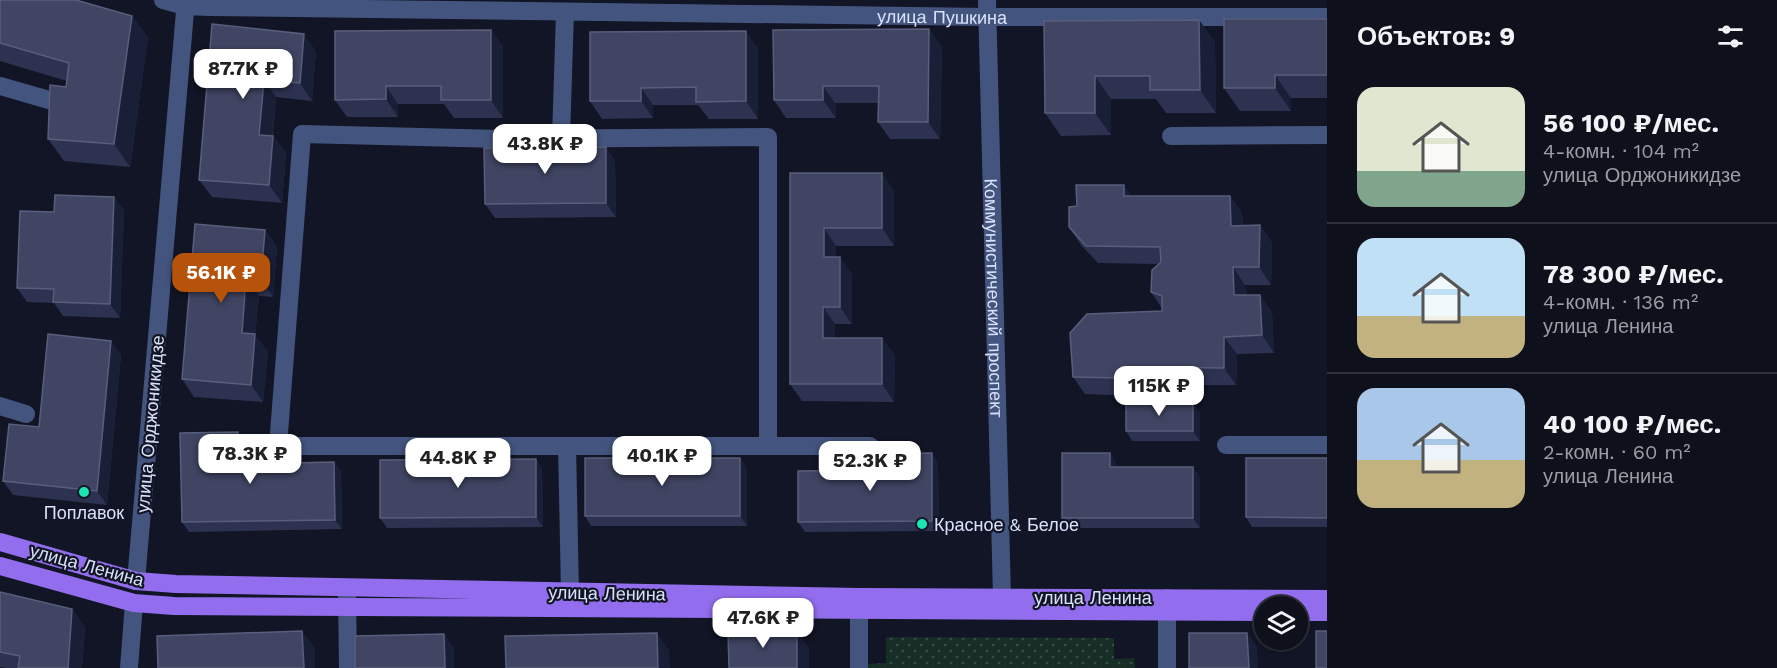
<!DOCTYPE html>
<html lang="ru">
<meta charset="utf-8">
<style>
:root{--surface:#0e101c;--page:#171925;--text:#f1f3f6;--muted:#9b9da3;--line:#2e303b;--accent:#b45309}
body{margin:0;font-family:"Work Sans",sans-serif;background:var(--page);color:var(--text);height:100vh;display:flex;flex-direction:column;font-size:22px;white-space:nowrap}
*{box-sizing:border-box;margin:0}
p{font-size:20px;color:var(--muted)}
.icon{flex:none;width:33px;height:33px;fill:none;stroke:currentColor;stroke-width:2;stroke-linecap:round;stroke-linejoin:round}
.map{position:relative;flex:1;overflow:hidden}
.drawer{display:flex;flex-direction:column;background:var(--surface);width:450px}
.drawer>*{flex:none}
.buttons{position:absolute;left:1254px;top:596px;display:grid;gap:12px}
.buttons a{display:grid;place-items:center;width:54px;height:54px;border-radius:50%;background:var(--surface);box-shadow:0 2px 4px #0004,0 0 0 2px var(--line);font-size:30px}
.price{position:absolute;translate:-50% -51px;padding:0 14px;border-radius:12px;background:#fff;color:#222;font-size:20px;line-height:39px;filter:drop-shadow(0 2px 3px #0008)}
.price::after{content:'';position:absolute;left:50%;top:36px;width:18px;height:14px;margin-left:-9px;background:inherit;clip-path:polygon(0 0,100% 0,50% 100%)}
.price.current{background:var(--accent);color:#fff}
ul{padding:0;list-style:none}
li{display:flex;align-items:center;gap:18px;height:150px;padding:0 30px}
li+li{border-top:2px solid var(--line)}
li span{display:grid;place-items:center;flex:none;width:168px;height:120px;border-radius:18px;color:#555}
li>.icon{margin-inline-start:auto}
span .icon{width:72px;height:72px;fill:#fffc;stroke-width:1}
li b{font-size:26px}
h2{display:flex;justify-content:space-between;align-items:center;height:72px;padding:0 30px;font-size:26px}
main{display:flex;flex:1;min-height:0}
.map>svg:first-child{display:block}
</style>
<main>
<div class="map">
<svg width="1327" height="668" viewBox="0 0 1327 668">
<defs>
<pattern id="park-dots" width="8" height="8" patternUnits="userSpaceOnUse" patternTransform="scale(1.5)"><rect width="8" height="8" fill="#162e25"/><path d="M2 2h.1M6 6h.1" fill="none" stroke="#374c46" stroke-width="1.8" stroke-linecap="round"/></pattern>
</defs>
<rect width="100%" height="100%" fill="#121525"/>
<!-- park -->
<path fill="url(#park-dots)" d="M886 637 1114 638V659L1134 658 1135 668H867V664L886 663Z"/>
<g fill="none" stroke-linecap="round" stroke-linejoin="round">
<!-- minor -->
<g stroke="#43557e" stroke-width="18">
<path id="s1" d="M163 0 185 6 209 7 987 17H1327"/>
<path id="s2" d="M987 0 1002 597"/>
<path d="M0 86 49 100"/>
<path d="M1171 136 1327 135"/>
<path d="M561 138 565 12"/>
<path d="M0 406 26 414"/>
<path d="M1226 445H1327"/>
<path d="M567 446 570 592"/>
<path d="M768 446V137L500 139 302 134 278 446H870"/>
<path d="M136 581 186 0"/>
<path d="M347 589 348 668"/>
<path d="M129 668 134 603"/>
<path d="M859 668V597"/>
<path d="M1167 668V598"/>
</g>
<!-- major -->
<path stroke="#926eee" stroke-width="18" d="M0 542 136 581 176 584 859 597 1327 599
M0 566 134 603 174 606 1264 612
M1298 612H1327"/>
</g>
<!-- wall -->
<path fill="#2d3251" d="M0 0 132 16 148 38 130 167 64 161 48 139 66 87 67 81 0 61Z
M1327 19V98H1291V111H1240L1224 88Z
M1199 20 1215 42 1216 113H1166L1156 99H1111V135L1061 136 1045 113 1044 21Z
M212 24 316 51 312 101 276 97 273 136 286 153 282 203 212 197 199 180Z
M929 29 942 47 940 139H890L878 122V103H835L836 118H786L774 100Z
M491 30 503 47V118H454L444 104H398V117H347L335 100Z
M758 49V119H709L698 105H653V118L602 119 590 101Z
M606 147 615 161 616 217 495 218 485 204Z
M790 173 894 191V246H836V257L852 274V324H835V338L895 355 894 402 802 401 790 384Z
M1131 196H1230L1242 213 1243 226 1260 225 1272 243 1271 285H1245L1246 295H1260L1272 313 1274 353 1237 354 1236 385H1134V396L1085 394 1073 377 1162 311V308L1151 292 1158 264 1098 263 1081 245 1069 227 1077 206Z
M114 197 124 211 120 318 63 316 54 303 27 302 17 288 54 212Z
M265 230 277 247 273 297 259 296 255 335 268 352 263 402 194 397 182 379Z
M111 341 121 355 107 505 13 495 3 481Z
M1200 413V441H1132L1126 431Z
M245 441 246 464 334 462 341 472 342 529 189 532 182 522Z
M1327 458V527H1252L1246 517Z
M1116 462V467L1200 477V528H1069L1062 518Z
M938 463 939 531 805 532 798 522 882 470Z
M542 468 543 527 387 528 380 518Z
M747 468V526H591L585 516Z
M0 592 72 609 85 627 82 668H7L0 667Z"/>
<!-- shaded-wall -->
<path fill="#1a1f38" d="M132 16 148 38 130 167 114 144Z
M1199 20 1215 42 1216 113 1200 90Z
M929 29 942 47 940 139 928 122Z
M491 30 503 47V118L491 100Z
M746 31 758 49V119L746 101Z
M304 34 316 51 312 101 300 83Z
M1275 75 1291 98V111L1275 88Z
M1095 76 1111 99V135L1095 113Z
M264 80 276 97 271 152 259 135Z
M386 86 398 104V117L386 99Z
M823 86 835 103 836 118 823 100Z
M641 88 653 105V118L641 101Z
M273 136 286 153 282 203 269 185Z
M606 147 615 161 616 217 606 203Z
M882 173 894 191V246L882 228Z
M1124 185 1136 202 1124 196Z
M1230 196 1242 213 1243 243 1231 226Z
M114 197 124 211 120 318 110 304Z
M1260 225 1272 243 1271 285 1259 267Z
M824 228 836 246V274L824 257Z
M265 230 277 247 273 297 261 279Z
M840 257 852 274V324L840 307Z
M1233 267 1245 285 1246 312 1234 295Z
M246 278 259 296 255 335 268 352 263 402 251 385 242 333Z
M1260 295 1272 313 1274 353 1262 335Z
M823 307 835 324V355L823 338Z
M1224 337 1237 354 1236 385 1224 368Z
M882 338 895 355 894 402 882 384Z
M111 341 121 355 107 505 97 491Z
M1121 367 1134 385V396L1121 378Z
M1193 404 1200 413V441L1193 431Z
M238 432 245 441 246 474 239 464Z
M932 453 938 463 939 531 932 521Z
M1110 453 1116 462V477L1110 467Z
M740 458 747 468V526L740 516Z
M536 459 542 468 543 527 536 517Z
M334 462 341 472 342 529 335 520Z
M1193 467 1200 477V528L1193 518Z
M72 609 85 627 82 668H68Z
M797 630 809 648V668H797Z
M302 631 315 648V668H304Z
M657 633 669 650 670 668H658Z
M1247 633 1257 647 1258 668H1249Z
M444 634 454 648V668H445Z"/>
<!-- building -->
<path fill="#404563" stroke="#585e7b" stroke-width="1.5" d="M0 0H76L132 16 114 144 48 139 50 85 66 87 69 63 0 43Z
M1224 19H1327V75H1275V88H1224Z
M1199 20 1200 90H1150V76H1095V113H1045L1044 21Z
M212 24 304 34 300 83 264 80 259 135 273 136 269 185 199 180Z
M929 29 928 122H878L879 86H823V100H774L773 30Z
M491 30V100H441V86H386V99L335 100V31Z
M746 31V101L696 102V87L641 88V101H590V32Z
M606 147V203L485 204 484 148Z
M790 173H882V228H824V257H840V307H823V338H882V384H790Z
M1076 185H1124V196H1230L1231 226 1260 225 1259 267H1233L1234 295H1260L1262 335 1224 337V368L1121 367V378L1073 377 1070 333 1087 314 1162 311V296L1151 292 1152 270 1161 262 1160 247 1086 246 1069 227V207L1077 206Z
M55 195 114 197 110 304 53 302 54 289 17 288 20 211 54 212Z
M195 224 265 230 261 279 246 278 242 333 255 334 251 385 182 379Z
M48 334 111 341 97 491 3 481 9 424 39 427Z
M1126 403 1193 404V431H1126Z
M238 432 239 464 334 462 335 520 182 522 180 433Z
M932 453V521L798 522V471L882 470V454Z
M1062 453H1110V467H1193V518H1062Z
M585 458H740V516H585Z
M1246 458H1327V518L1246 517Z
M536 459V517L380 518V460Z
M0 592 72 609 68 668H18L20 656 0 652Z
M797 630V668H729L728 632Z
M302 631 304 668H158L157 636Z
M1316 631H1327V668H1316Z
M657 633 658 668H506L505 636Z
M1189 633H1247L1249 668H1189Z
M444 634 445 668H355V636Z"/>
<!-- markers -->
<g fill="#1ce4b3" stroke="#121525" stroke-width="2">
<circle cx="84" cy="492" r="6"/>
<circle cx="922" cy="524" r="6"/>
</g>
<g text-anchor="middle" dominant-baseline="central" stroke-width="4.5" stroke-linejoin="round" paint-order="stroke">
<!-- street labels -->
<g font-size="18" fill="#dae2fb" stroke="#121525">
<text stroke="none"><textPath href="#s1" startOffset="780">улица Пушкина</textPath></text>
<text stroke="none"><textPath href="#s2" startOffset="298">Коммунистический проспект</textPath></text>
<text transform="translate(150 424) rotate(-85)">улица Орджоникидзе</text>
<text transform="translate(87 565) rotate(15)">улица Ленина</text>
<text transform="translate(607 593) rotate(1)">улица Ленина</text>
<text x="1093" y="597">улица Ленина</text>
</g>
<!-- poi labels -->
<g font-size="18" fill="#dae2fb" stroke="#121525">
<text x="84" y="512">Поплавок</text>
<text x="934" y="524" text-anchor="start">Красное &amp; Белое</text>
</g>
</g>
</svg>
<div class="buttons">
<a><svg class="icon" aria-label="layers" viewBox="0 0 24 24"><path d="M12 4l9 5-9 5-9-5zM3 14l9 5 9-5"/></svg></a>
</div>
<b class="price" style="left:243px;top:100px">87.7K ₽</b>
<b class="price" style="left:545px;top:175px">43.8K ₽</b>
<b class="price current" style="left:221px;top:304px">56.1K ₽</b>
<b class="price" style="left:1159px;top:417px">115K ₽</b>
<b class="price" style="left:250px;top:485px">78.3K ₽</b>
<b class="price" style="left:662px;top:487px">40.1K ₽</b>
<b class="price" style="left:458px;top:489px">44.8K ₽</b>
<b class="price" style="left:870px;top:492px">52.3K ₽</b>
<b class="price" style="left:763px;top:649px">47.6K ₽</b>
</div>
<section class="drawer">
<h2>Объектов: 9<svg class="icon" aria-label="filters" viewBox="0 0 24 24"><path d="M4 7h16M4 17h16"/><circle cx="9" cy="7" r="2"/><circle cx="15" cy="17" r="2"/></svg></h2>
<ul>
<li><span style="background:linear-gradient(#dfe7d0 70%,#7fa58c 0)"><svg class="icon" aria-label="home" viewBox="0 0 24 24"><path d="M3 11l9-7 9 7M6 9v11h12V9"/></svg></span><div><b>56 100 ₽/мес.</b><p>4-комн. · 104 m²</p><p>улица Орджоникидзе</p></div></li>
<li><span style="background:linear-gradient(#bfe0f5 65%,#c2b280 0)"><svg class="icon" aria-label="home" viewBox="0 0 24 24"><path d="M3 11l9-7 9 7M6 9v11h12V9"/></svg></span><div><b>78 300 ₽/мес.</b><p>4-комн. · 136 m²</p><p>улица Ленина</p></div></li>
<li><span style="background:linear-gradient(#a9c7e8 60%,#c2b280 0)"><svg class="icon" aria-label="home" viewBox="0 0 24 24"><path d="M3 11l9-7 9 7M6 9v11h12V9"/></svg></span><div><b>40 100 ₽/мес.</b><p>2-комн. · 60 m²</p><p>улица Ленина</p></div></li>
</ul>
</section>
</main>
